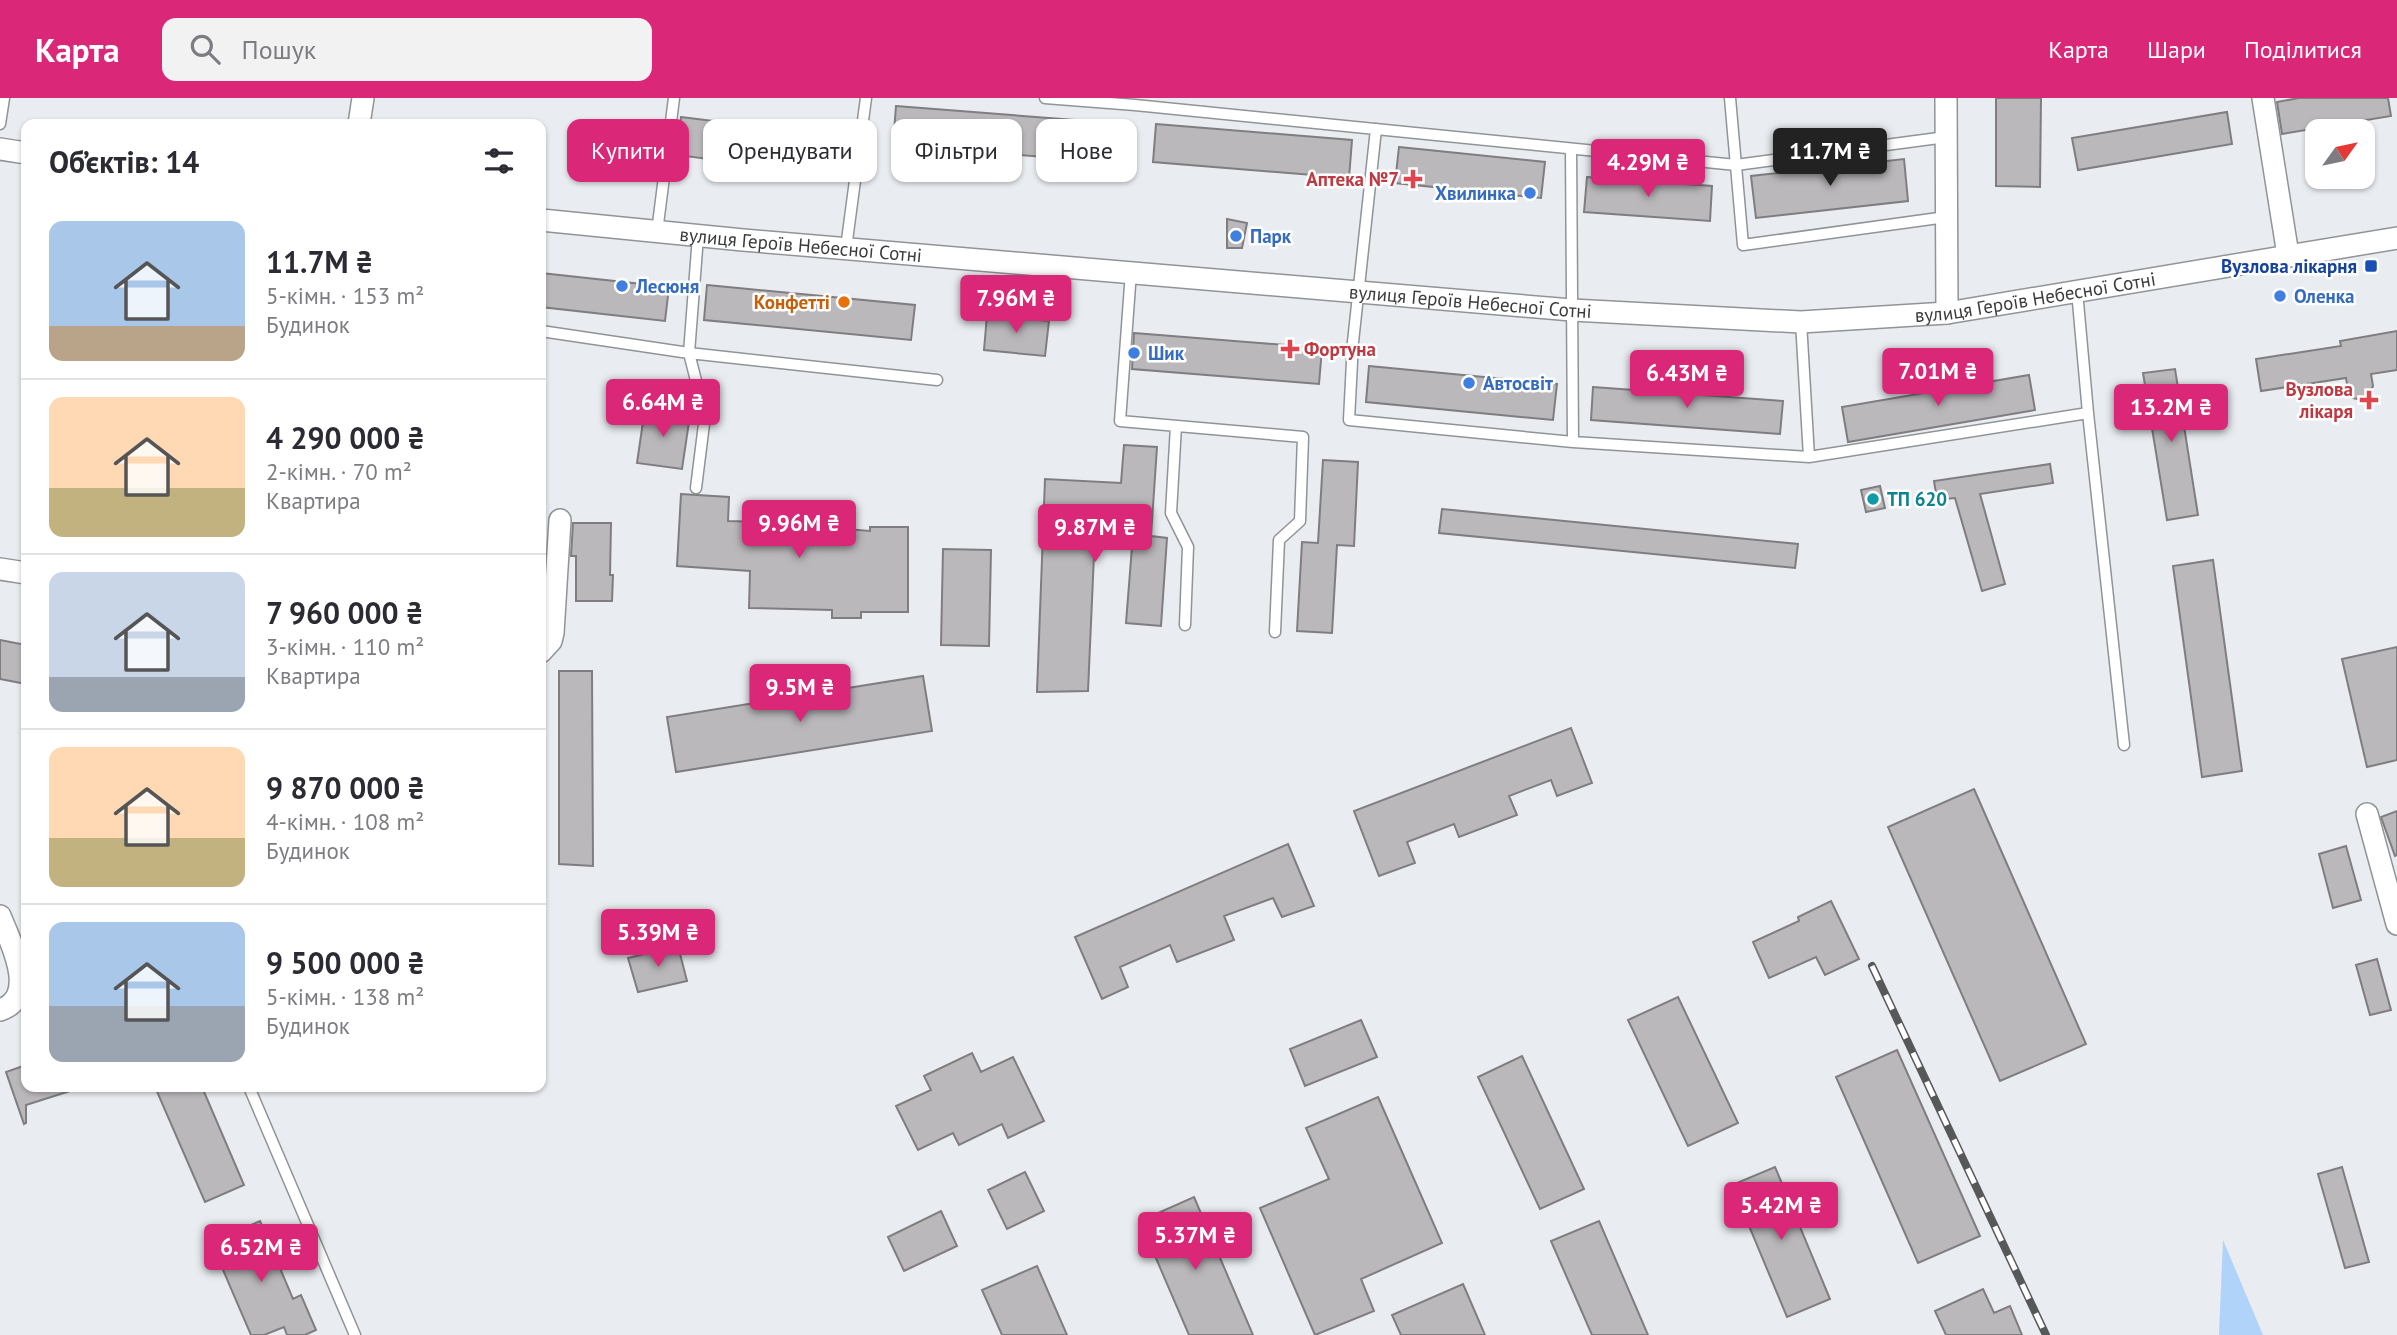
<!DOCTYPE html>
<html lang="uk">
<meta charset="utf-8">
<style>
:root{--surface:#fff;--page:#f2f2f3;--text:#2b2b33;--muted:#7c7c81;--line:#e1e1e2;--accent:#db2777}
body{margin:0;font-family:"PT Sans",sans-serif;background:var(--page);color:var(--text);height:100vh;display:flex;flex-direction:column;font-size:26px;white-space:nowrap}
*{box-sizing:border-box;margin:0}
p{font-size:23px;color:var(--muted)}
.icon{flex:none;width:38px;height:38px;fill:none;stroke:currentColor;stroke-width:2;stroke-linecap:round;stroke-linejoin:round}
.map{position:relative;flex:1;overflow:hidden}
.drawer{position:absolute;left:21px;top:21px;width:525px;height:973px;display:flex;flex-direction:column;background:var(--surface);border-radius:14px;box-shadow:0 2px 5px #0004}
.drawer>*{flex:none}
.banner{position:absolute;left:567px;top:21px;width:665px;height:63px;display:flex;gap:14px}
.needle{width:46px;rotate:57deg}
.buttons{position:absolute;left:2305px;top:21px;display:grid;gap:14px}
.buttons a{display:grid;place-items:center;width:70px;height:70px;border-radius:14px;background:var(--surface);box-shadow:0 2px 5px #0004;font-size:35px}
.price{position:absolute;translate:-50% -60px;padding:0 16px;border-radius:7px;background:var(--accent);color:#fff;font-size:23px;line-height:46px;filter:drop-shadow(0 2px 4px #0008)}
.price::after{content:'';position:absolute;left:50%;top:42px;width:21px;height:16px;margin-left:-10px;background:inherit;clip-path:polygon(0 0,100% 0,50% 100%)}
.price.selected{background:#222;color:#fff}
ul{padding:0;list-style:none}
li{display:flex;align-items:center;gap:21px;height:175px;padding:0 28px}
li+li{border-top:2px solid var(--line)}
li span{display:grid;place-items:center;flex:none;width:196px;height:140px;border-radius:14px;color:#555}
li>.icon{margin-inline-start:auto}
span .icon{width:84px;height:84px;fill:#fffc;stroke-width:1}
li b{font-size:30px}
h2{display:flex;justify-content:space-between;align-items:center;height:84px;padding:0 28px;font-size:30px}
.pill{padding:0 24px;border-radius:14px;background:var(--surface);box-shadow:0 2px 5px #0004;font-size:24px;line-height:63px}
.pill.selected{background:var(--accent);color:#fff}
header{display:flex;align-items:center;gap:42px;box-sizing:border-box;height:98px;padding:0 35px;background:var(--accent);color:#fff}
header strong{font-size:33px}
nav{display:flex;gap:38px;margin-inline-start:auto;font-size:24px}
.search{width:490px;height:63px;background:var(--page);display:flex;align-items:center;gap:18px;box-sizing:border-box;padding:0 24px;border-radius:14px;color:var(--muted);font-size:26px}
.map>svg:first-child{display:block}
</style>
<header>
<strong>Карта</strong>
<div class="search"><svg class="icon" aria-label="search" viewBox="0 0 24 24"><circle cx="10" cy="10" r="6"/><path d="M15 15l6 6"/></svg>Пошук</div>
<nav><a>Карта</a><a>Шари</a><a>Поділитися</a></nav>
</header>
<div class="map">
<svg width="2397" height="1237" viewBox="0 0 2397 1237">
<rect width="100%" height="100%" fill="#e9ecf0"/>
<!-- green -->
<path fill="#afd3f9" d="M2223 1142 2263 1237H2219Z"/>
<!-- building -->
<path fill="#bbb8bb" stroke="#807d80" stroke-width="2" d="M1996 0H2041L2040 89 1996 88Z
M2299 0H2388L2391 18 2282 36 2277 4Z
M896 8 1100 24 1097 63 893 47Z
M2227 14 2232 46 2078 72 2072 40Z
M681 19 786 32 782 70 676 57Z
M1156 26 1352 42 1349 80 1153 64Z
M1399 49 1545 64 1541 100 1395 85Z
M1904 61 1908 103 1756 120 1751 78Z
M1587 79 1712 88 1710 123 1584 114Z
M1227 121 1247 125 1242 150H1227Z
M541 175 669 189 665 223 541 209Z
M707 187 915 207 911 242 704 222Z
M987 217 1049 223 1045 258 984 252Z
M2397 233V272L2371 276 2373 288 2369 297 2362 302 2353 300 2348 292 2346 280 2261 293 2256 261 2341 248 2340 243Z
M1134 235 1322 250 1319 286 1132 271Z
M1369 268 1557 286 1553 322 1366 304Z
M2175 271 2198 417 2167 422 2143 275Z
M2029 277 2035 312 1848 344 1842 309Z
M1593 289 1783 303 1780 336 1591 322Z
M645 310 690 317 682 371 637 365Z
M1124 347 1157 349 1151 438 1167 440 1161 528 1126 525 1133 436 1095 434 1088 593 1037 594 1045 381 1121 385Z
M1323 362 1358 364 1354 448 1337 447 1332 535 1297 533 1302 444 1318 445Z
M2050 366 2053 385 1980 396 2005 486 1982 493 1955 400 1937 402 1934 383Z
M1880 388 1885 410 1866 414 1861 392Z
M681 396 729 399 728 423 810 425V428L870 433V429H908V514H861V520H832V512L749 510 750 473 677 468Z
M1442 411 1798 446 1795 470 1439 435Z
M573 425H611L610 477H613L612 503H576V458H571Z
M943 451 991 452 989 548 941 547Z
M2213 462 2242 673 2202 679 2173 468Z
M0 542 26 547V586L0 581Z
M2397 549V662L2367 669 2342 561Z
M559 573H592L593 768 559 766Z
M923 578 932 633 676 674 667 619Z
M1571 630 1592 685 1557 698 1551 682 1509 698 1517 717 1459 739 1454 726 1407 744 1415 765 1379 778 1354 713Z
M1974 691 2086 946 2000 983 1888 729Z
M2397 713V757L2395 758 2381 719Z
M1288 746 1314 808 1282 819 1273 800 1224 818 1234 842 1177 864 1170 847 1120 869 1128 889 1102 901 1075 839Z
M2346 748 2361 802 2333 810 2319 756Z
M1831 803 1859 861 1825 877 1816 859 1769 880 1753 844 1799 823 1798 819Z
M678 848 687 883 638 894 628 860Z
M2377 861 2391 912 2370 917 2356 867Z
M1678 899 1738 1025 1688 1048 1628 922Z
M1361 922 1377 959 1305 988 1290 951Z
M1897 952 1980 1138 1918 1165 1836 979Z
M972 955 981 974 1013 959 1044 1023 1008 1040 1002 1026 959 1047 953 1035 918 1052 896 1008 931 992 924 978Z
M1522 958 1584 1091 1540 1111 1478 979Z
M26 967V989H72L73 992 26 1007V1025L24 1026 6 974Z
M155 989H202L244 1087 205 1104Z
M1378 999 1442 1145 1361 1181 1374 1213 1315 1237 1260 1110 1329 1081 1306 1030Z
M1775 1069 1830 1201 1787 1219 1732 1087Z
M2342 1069 2369 1164 2345 1170 2318 1076Z
M1025 1074 1044 1113 1007 1131 988 1092Z
M1194 1099 1253 1237H1189L1140 1123Z
M941 1113 957 1148 904 1173 888 1139Z
M260 1123 293 1201 301 1197 316 1232 305 1237H287L284 1229 264 1237H251L211 1144Z
M1599 1123 1648 1237H1592L1551 1143Z
M1037 1168 1067 1237H1002L982 1192Z
M1463 1186 1485 1237H1401L1392 1217Z
M1983 1191 1994 1215 2010 1208 2022 1237H1946L1935 1213Z"/>
<g fill="none" stroke-linecap="round" stroke-linejoin="round">
<defs>
<path id="service" d="M1045 0 1135 7 1736 67 1946 39
M1730 0 1743 147 1946 119
M0 26 4 0
M1376 31 1353 244 1349 322 1573 344 1809 359 2088 315
M1571 51 1573 344
M657 134 674 0
M846 150 866 0
M1131 174 1120 323 1303 339 1300 423 1279 442 1275 534
M2077 193 2088 315 2124 647
M1801 224 1809 359
M541 233 689 255 937 282
M1176 328 1171 415 1188 449 1185 527
M696 390 705 318 689 255 698 138
M249 989 355 1237"/>
<g id="minor">
<path d="M1946 0 1947 215"/>
<path d="M2263 0 2288 157"/>
<path d="M359 26 363 0"/>
<path d="M0 51 26 55"/>
<path id="s1" d="M541 122 743 142 1572 212 1801 224 1947 215 2397 140"/>
<path d="M0 471 26 475"/>
<path d="M541 554 551 543 553 535 560 422"/>
<path d="M2367 716 2397 826"/>
<path d="M0 818C10 843 40 899 0 912"/>
</g>
</defs>
<!-- service casing -->
<use href="#service" stroke="#909497" stroke-width="13"/>
<!-- minor casing -->
<use href="#minor" stroke="#909497" stroke-width="24"/>
<!-- service -->
<use href="#service" stroke="#fff" stroke-width="10"/>
<!-- minor -->
<use href="#minor" stroke="#fff" stroke-width="21"/>
<defs>
<path id="rail" d="M1872 868 2046 1237"/>
</defs>
<!-- rail casing -->
<use href="#rail" stroke="#57585a" stroke-width="8"/>
<!-- rail -->
<use href="#rail" stroke="#fff" stroke-width="5" stroke-dasharray="16" stroke-linecap="butt"/>
</g>
<!-- markers -->
<g fill="#e0444e" stroke="#fff" stroke-width="2.5">
<path d="M1409.5 70.5h7v7h7v7h-7v7h-7v-7h-7v-7h7z"/>
<path d="M1286.5 240.5h7v7h7v7h-7v7h-7v-7h-7v-7h7z"/>
<path d="M2365.5 291.5h7v7h7v7h-7v7h-7v-7h-7v-7h7z"/>
</g>
<g fill="#3f7fe0" stroke="#fff" stroke-width="2.5">
<circle cx="1530" cy="95" r="7"/>
<circle cx="1236" cy="138" r="7"/>
<circle cx="622" cy="188" r="7"/>
<circle cx="2280" cy="198" r="7"/>
<circle cx="1134" cy="255" r="7"/>
<circle cx="1469" cy="285" r="7"/>
</g>
<rect fill="#1a4fb4" stroke="#fff" stroke-width="2.5" x="2364" y="161" width="14" height="14" rx="3.5"/>
<circle fill="#e8710a" stroke="#fff" stroke-width="2.5" cx="844" cy="204" r="7"/>
<circle fill="#0f9aa8" stroke="#fff" stroke-width="2.5" cx="1873" cy="401" r="7"/>
<g text-anchor="middle" dominant-baseline="central" stroke-width="5" stroke-linejoin="round" paint-order="stroke">
<!-- health labels -->
<g font-size="19" font-weight="bold" fill="#be3a42" stroke="#fff" text-anchor="end">
<text x="1399" y="81">Аптека №7</text>
<text x="1304" y="251" text-anchor="start">Фортуна</text>
<text x="2353" y="291">Вузлова<tspan x="2353" dy="22">лікаря</tspan></text>
</g>
<!-- shop labels -->
<g font-size="19" font-weight="bold" fill="#366cbe" stroke="#fff" text-anchor="start">
<text x="1516" y="95" text-anchor="end">Хвилинка</text>
<text x="1250" y="138">Парк</text>
<text x="636" y="188">Лесюня</text>
<text x="2294" y="198">Оленка</text>
<text x="1148" y="255">Шик</text>
<text x="1483" y="285">Автосвіт</text>
</g>
<!-- street labels -->
<g font-size="19" fill="#3a3b3d" stroke="#fff">
<text stroke="none"><textPath href="#s1" startOffset="261">вулиця Героїв Небесної Сотні</textPath></text>
<text stroke="none"><textPath href="#s1" startOffset="1500">вулиця Героїв Небесної Сотні</textPath></text>
<text stroke="none"><textPath href="#s1" startOffset="933">вулиця Героїв Небесної Сотні</textPath></text>
</g>
<!-- transit labels -->
<g font-size="19" font-weight="bold" fill="#164399" stroke="#fff" text-anchor="end">
<text x="2357" y="168">Вузлова лікарня</text>
</g>
<!-- food labels -->
<g font-size="19" font-weight="bold" fill="#c56008" stroke="#fff" text-anchor="end">
<text x="830" y="204">Конфетті</text>
</g>
<!-- culture labels -->
<g font-size="19" font-weight="bold" fill="#0d838f" stroke="#fff" text-anchor="start">
<text x="1887" y="401">ТП 620</text>
</g>
</g>
</svg>
<div class="buttons">
<a><svg class="needle" viewBox="-14 -14 28 28"><path d="M0-13l5 13h-10z" fill="#e53935"/><path d="M0 13l5-13h-10z" fill="#7c7c81"/></svg></a>
</div>
<b class="price selected" style="left:1830px;top:90px">11.7M ₴</b>
<b class="price" style="left:1648px;top:101px">4.29M ₴</b>
<b class="price" style="left:1016px;top:237px">7.96M ₴</b>
<b class="price" style="left:1938px;top:310px">7.01M ₴</b>
<b class="price" style="left:1687px;top:312px">6.43M ₴</b>
<b class="price" style="left:663px;top:341px">6.64M ₴</b>
<b class="price" style="left:2171px;top:346px">13.2M ₴</b>
<b class="price" style="left:799px;top:462px">9.96M ₴</b>
<b class="price" style="left:1095px;top:466px">9.87M ₴</b>
<b class="price" style="left:800px;top:626px">9.5M ₴</b>
<b class="price" style="left:658px;top:871px">5.39M ₴</b>
<b class="price" style="left:1781px;top:1144px">5.42M ₴</b>
<b class="price" style="left:1195px;top:1174px">5.37M ₴</b>
<b class="price" style="left:261px;top:1186px">6.52M ₴</b>
<div class="banner">
<a class="pill selected">Купити</a>
<a class="pill">Орендувати</a>
<a class="pill">Фільтри</a>
<a class="pill">Нове</a>
</div>
<section class="drawer">
<h2>Об’єктів: 14<svg class="icon" aria-label="filters" viewBox="0 0 24 24"><path d="M4 7h16M4 17h16"/><circle cx="9" cy="7" r="2"/><circle cx="15" cy="17" r="2"/></svg></h2>
<ul>
<li><span style="background:linear-gradient(#a9c7e8 75%,#b9a48a 0)"><svg class="icon" aria-label="home" viewBox="0 0 24 24"><path d="M3 11l9-7 9 7M6 9v11h12V9"/></svg></span><div><b>11.7M ₴</b><p>5-кімн. · 153 m²</p><p>Будинок</p></div></li>
<li><span style="background:linear-gradient(#ffd9b3 65%,#c2b280 0)"><svg class="icon" aria-label="home" viewBox="0 0 24 24"><path d="M3 11l9-7 9 7M6 9v11h12V9"/></svg></span><div><b>4 290 000 ₴</b><p>2-кімн. · 70 m²</p><p>Квартира</p></div></li>
<li><span style="background:linear-gradient(#c9d6e8 75%,#9aa5b1 0)"><svg class="icon" aria-label="home" viewBox="0 0 24 24"><path d="M3 11l9-7 9 7M6 9v11h12V9"/></svg></span><div><b>7 960 000 ₴</b><p>3-кімн. · 110 m²</p><p>Квартира</p></div></li>
<li><span style="background:linear-gradient(#ffd9b3 65%,#c2b280 0)"><svg class="icon" aria-label="home" viewBox="0 0 24 24"><path d="M3 11l9-7 9 7M6 9v11h12V9"/></svg></span><div><b>9 870 000 ₴</b><p>4-кімн. · 108 m²</p><p>Будинок</p></div></li>
<li><span style="background:linear-gradient(#a9c7e8 60%,#9aa5b1 0)"><svg class="icon" aria-label="home" viewBox="0 0 24 24"><path d="M3 11l9-7 9 7M6 9v11h12V9"/></svg></span><div><b>9 500 000 ₴</b><p>5-кімн. · 138 m²</p><p>Будинок</p></div></li>
</ul>
</section>
</div>
